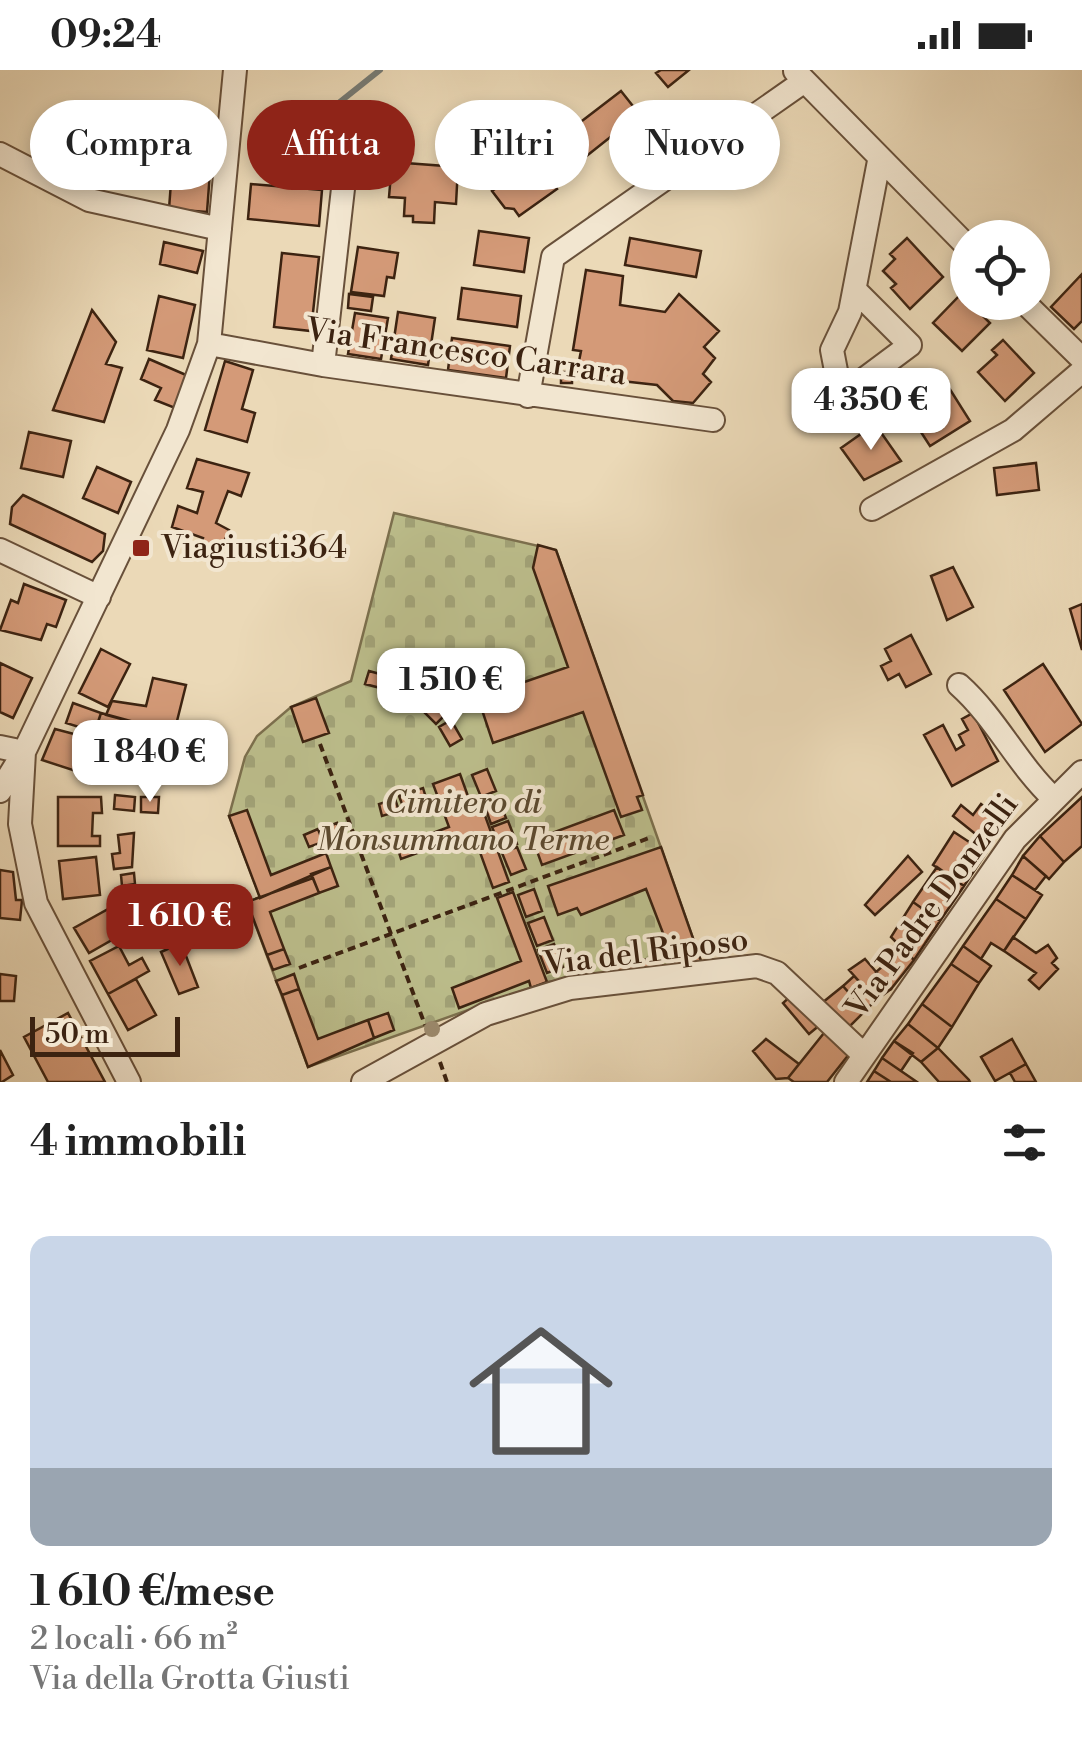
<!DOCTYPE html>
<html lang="it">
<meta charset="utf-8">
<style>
:root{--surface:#fff;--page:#f6f6f6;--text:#222;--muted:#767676;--accent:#8f2418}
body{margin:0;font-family:"Libre Bodoni",serif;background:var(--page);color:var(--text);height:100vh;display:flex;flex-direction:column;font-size:38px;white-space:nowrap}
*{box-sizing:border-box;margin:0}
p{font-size:32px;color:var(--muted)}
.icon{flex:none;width:55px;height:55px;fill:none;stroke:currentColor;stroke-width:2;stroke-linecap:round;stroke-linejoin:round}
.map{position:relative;height:1012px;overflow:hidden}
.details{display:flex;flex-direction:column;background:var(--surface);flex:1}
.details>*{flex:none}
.hud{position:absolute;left:30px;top:30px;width:1022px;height:90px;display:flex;gap:20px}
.buttons{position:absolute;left:950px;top:150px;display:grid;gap:20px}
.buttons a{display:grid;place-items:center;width:100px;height:100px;border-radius:50%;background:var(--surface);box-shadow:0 5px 15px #0003;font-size:50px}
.scale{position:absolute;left:30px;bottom:25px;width:150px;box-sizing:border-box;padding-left:10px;border:5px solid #3c2311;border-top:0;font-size:28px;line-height:35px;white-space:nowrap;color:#3c2311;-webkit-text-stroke:8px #f2e6d0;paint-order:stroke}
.price{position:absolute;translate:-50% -85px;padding:0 22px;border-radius:20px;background:#fff;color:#222;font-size:32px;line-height:65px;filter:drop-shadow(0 2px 5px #0008)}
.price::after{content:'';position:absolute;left:50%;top:60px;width:30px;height:22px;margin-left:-15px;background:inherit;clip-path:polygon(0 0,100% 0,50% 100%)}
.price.current{background:var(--accent);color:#fff}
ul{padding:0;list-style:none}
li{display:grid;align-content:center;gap:20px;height:530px;padding:0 30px}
li span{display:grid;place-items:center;height:310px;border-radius:20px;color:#555}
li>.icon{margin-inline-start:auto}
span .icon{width:180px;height:180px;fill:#fffc;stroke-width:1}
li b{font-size:42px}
h2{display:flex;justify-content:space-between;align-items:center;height:120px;padding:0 30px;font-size:42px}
.chip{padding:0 35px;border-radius:45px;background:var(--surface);box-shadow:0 5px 15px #0003;font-size:35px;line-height:90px}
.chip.current{background:var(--accent);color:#fff}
.status{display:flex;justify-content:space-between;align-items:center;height:70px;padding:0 50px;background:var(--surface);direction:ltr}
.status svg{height:28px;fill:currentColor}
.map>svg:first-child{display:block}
</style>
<div class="status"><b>09:24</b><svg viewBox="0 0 49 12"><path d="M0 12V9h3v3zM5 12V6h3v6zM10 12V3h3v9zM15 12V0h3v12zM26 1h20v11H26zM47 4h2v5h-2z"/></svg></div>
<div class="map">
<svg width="1082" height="1012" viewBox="0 0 1082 1012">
<defs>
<pattern id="cemetery-stones" width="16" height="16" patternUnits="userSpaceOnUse" patternTransform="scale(2.5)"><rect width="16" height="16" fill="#bcbe8c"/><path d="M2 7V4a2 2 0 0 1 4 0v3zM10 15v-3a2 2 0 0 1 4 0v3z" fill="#a2a378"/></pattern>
</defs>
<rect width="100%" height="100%" fill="#ebd9b7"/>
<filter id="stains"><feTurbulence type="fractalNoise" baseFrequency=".002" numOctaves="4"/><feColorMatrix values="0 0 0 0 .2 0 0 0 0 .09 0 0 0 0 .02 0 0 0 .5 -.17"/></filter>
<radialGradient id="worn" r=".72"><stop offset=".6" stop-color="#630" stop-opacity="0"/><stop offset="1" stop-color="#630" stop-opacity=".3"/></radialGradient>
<!-- cemetery -->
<path fill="url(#cemetery-stones)" stroke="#7c704e" stroke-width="2.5" d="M394 443 556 480 702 894 547 912 308 997 247 832 260 827 229 746 245 687 257 666 291 637 351 611Z"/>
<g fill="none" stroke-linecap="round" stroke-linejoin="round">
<!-- stream -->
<path stroke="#777c76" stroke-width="6" d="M291 71 380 0"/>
</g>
<!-- building -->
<path fill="#d49a78" stroke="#3c2311" stroke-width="2.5" d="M661 0H689L668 17 656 3Z
M621 21 644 50 623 67 618 61 579 92 567 76 572 72 565 64Z
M536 90 557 119 519 146 514 139 505 138 492 121Z
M392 92 458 97 456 134 435 132 434 153 413 152V146H404L405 128 389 127Z
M172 99 210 102 207 142 169 139Z
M251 114 322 120 319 156 248 149Z
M479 161 529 168 524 202 474 195Z
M630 168 701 181 696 207 625 195Z
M907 168 943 207 910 239 891 218 896 214 883 201 895 189 890 184Z
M164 172 203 181 197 203 160 194Z
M358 177 398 183 394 208 387 207 384 226 351 222Z
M282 183 319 187 311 261 274 257Z
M586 200 623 206 620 235 665 242 679 224 719 261 704 277 715 288 703 304 711 312 693 333 673 331 657 315 576 306 581 281 573 280Z
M1082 204V251L1074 259 1051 237Z
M462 218 521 226 517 257 458 249Z
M349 224 373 227 371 241 348 238Z
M961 224 990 253 962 281 933 253Z
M159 226 195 235 183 288 147 280Z
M92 240 116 272 106 294 122 298 104 352 53 340Z
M398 242 435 248 428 295 391 289Z
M355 243 388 248 381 289 348 284Z
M452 268 510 276 506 308 448 300Z
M1003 270 1034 303 1005 331 978 302 997 285 992 280Z
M149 289 193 308 180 340 155 330 161 318 141 309Z
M225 291 253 300 242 339 255 343 247 372 205 360Z
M561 302H572V313H561Z
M939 302 970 351 930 376 899 328Z
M875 354 901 391 864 410 841 378Z
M29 362 71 371 63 407 21 398Z
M197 389 249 403 241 426 228 421 216 453 229 460 220 482 201 475 203 468 172 457 178 436 197 443 203 422 187 418Z
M1036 393 1039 420 997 425 994 398Z
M97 397 131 412 118 443 83 428Z
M23 425 105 464 103 481 92 492 10 454 12 437Z
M538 475 556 480 643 725 637 727 642 740 621 747 583 642 493 673 478 628 568 597 533 498Z
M953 497 973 537 947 550 931 506Z
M24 514 66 530 56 557 47 554 41 570 0 560 11 530 18 533Z
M1082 534V580L1070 539Z
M911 565 931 604 906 617 899 604 888 610 881 596 891 591 885 579Z
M101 579 130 594 108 637 79 623Z
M0 593 32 608 13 648 0 642Z
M1043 594 1082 654 1045 682 1004 620Z
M369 601 391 607 388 620 365 614Z
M153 608 186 615 174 663 106 645 112 631 146 636Z
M400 610 421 623 414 634 393 621Z
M428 627 446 644 436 654 419 637Z
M316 628 329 663 303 672 291 637Z
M73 633 101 643 95 662 66 653Z
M101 643 153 657 148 673 129 669 128 676 92 670Z
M973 643 998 691 952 716 924 665 943 655 956 680 964 675 959 665 968 660 962 649Z
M451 650 462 669 450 676 439 657Z
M55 659 74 664 75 676 88 680 83 695 90 698 88 705 42 690Z
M88 680 107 685 102 710 88 705 90 698 83 695Z
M126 682 148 688 142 713 102 710 107 685 123 689Z
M487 699 496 721 481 727 472 705Z
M460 704 474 743 483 740 509 812 493 818 473 763 401 789 397 776 449 757 433 714Z
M423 718 428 734 405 742 399 726Z
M115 725 135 727 134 741 114 739Z
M498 726 506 748 491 754 483 731Z
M58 727H101L102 743H93L92 766H100V776H58Z
M141 727H159L158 743 141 742Z
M1082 727V776L1064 792 1040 766Z
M395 729 399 741 382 746 379 734Z
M981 734 1005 753 988 774 953 746 961 735 973 745Z
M247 740 271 805 326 783 331 797 260 828 229 746Z
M614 740 624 765 542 795 533 770Z
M508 751 517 774 501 779 492 757Z
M337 753 341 765 328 770 324 758Z
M318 759 323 772 309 777 304 765Z
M954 762 986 783 964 816 933 795Z
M134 763 132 797 114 799 112 784 120 783 118 765Z
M1040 766 1064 792 1049 809 1023 786Z
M517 777 526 799 511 805 502 783Z
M661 777 702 894 676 897 646 819 581 845 577 838 558 845 548 816Z
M908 786 922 802 875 845 865 835Z
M1023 786 1046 806 1035 820 1012 805Z
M96 787 100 825 63 829 59 791Z
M331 797 338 816 319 823 311 804Z
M937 797 964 816 940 851 913 832Z
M0 800 13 802 16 830H22L20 850 0 848Z
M134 803 135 814 122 816 121 805Z
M1012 805 1042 825 1026 849 996 829Z
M313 808 319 823 270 842 284 879 267 885 247 832Z
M534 819 542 841 526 847 518 825Z
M513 822 547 912 531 918 529 911 459 938 452 918 521 891 497 828Z
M996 829 1026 849 1004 881 991 873 981 889 963 876Z
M913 832 940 851 914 890 891 867Z
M110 838 124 863 89 883 74 858Z
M544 847 553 870 537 876 528 853Z
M1013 867 1036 883 1048 875 1057 888 1052 893 1058 899 1039 919 1029 910 1036 903 1004 881Z
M181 873 198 917 179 924 161 882Z
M897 873 914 890 891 919 876 902 883 896 879 892Z
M554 874 563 897 547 903 538 880Z
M119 876 129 895 142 888 149 901 108 924 90 891Z
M963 876 991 896 979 913 951 894Z
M284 879 290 894 273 900 267 885Z
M661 888 662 899 616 904 614 893Z
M865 889 891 919 876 930 849 900Z
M951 894 979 913 952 957 922 934Z
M0 904 16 906 14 931H0Z
M294 904 299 919 282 925 276 911Z
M854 906 876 930 865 941 843 916Z
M136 909 156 945 128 960 108 924Z
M843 916 865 941 846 960 822 933Z
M299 919 318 969 368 950 374 968 308 997 282 925Z
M794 923 821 954 809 964 783 933Z
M922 934 952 957 938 978 908 954Z
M68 943 105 1012H48L24 967Z
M388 943 394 960 374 968 368 950Z
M908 954 938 978 921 992 894 971Z
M824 963 850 983 827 1012H794L788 1008Z
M766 969 799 994 788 1008 776 1009 753 981Z
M1012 969 1026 994 995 1011 981 987Z
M894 971 913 983 901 1001 882 988Z
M938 978 969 1010 970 1012H939L921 992Z
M0 980 13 1005 2 1012H0Z
M882 988 901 1001 917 1012H891L874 1001Z
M1026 994 1036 1012H1015L1010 1003Z
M874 1001 891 1012H867Z"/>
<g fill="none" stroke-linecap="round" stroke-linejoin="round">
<defs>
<path id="minor" d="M795 1 968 177
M0 84 89 130 220 159
M855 220 910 275 855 316 837 306 832 280 850 242 879 91
M1024 232 1082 289
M209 274 323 295 713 350
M323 295 350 57
M528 326 553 187 803 12
M872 439 1013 360 1082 301
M0 480 99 527
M959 615C996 648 1017 694 1053 728
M0 677 24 682 0 721
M129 1012 36 833 20 754 24 682 178 360 209 274 235 0
M363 1012 486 944 570 918 757 896 777 903 864 985
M846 1012 1015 769 1082 702"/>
</defs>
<!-- minor casing -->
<use href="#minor" stroke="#68503a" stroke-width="26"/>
<!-- path -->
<path stroke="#3c2311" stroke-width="4" stroke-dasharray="8 5" stroke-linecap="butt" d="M320 674 425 955
M299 898 649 768
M440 992 447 1012"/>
<!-- minor -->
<use href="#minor" stroke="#f2e6d0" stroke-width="22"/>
</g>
<!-- trees -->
<circle fill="#9c8a6d" cx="432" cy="959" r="8"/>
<!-- markers -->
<rect fill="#8f2418" stroke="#f2e6d0" stroke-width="4" x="131" y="468" width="20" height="20" rx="5"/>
<g text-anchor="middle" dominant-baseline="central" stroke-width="8" stroke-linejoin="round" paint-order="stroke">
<!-- street labels -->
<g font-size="32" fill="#3c2311" stroke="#f2e6d0">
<text transform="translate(466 282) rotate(8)">Via Francesco Carrara</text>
<text transform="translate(932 836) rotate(-54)">Via Padre Donzelli</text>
<text transform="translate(646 882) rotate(-7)">Via del Riposo</text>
</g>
<!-- poi labels -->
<g font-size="32" fill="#3c2311" stroke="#f2e6d0" text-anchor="start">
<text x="161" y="478">Viagiusti364</text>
</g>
<!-- park labels -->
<g font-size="32" font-style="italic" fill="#5c4a30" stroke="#f2e6d0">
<text x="463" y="733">Cimitero di<tspan x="463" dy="37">Monsummano Terme</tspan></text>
</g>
</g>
<rect width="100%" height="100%" filter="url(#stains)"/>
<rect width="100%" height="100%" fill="url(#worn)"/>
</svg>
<div class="buttons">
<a><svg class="icon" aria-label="locate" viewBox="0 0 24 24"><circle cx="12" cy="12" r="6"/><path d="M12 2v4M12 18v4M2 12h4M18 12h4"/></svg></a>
</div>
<div class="scale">50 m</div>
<b class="price" style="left:871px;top:383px">4 350 €</b>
<b class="price" style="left:451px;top:663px">1 510 €</b>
<b class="price" style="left:150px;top:735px">1 840 €</b>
<b class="price current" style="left:180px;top:899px">1 610 €</b>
<div class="hud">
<a class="chip">Compra</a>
<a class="chip current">Affitta</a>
<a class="chip">Filtri</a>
<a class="chip">Nuovo</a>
</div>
</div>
<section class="details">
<h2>4 immobili<svg class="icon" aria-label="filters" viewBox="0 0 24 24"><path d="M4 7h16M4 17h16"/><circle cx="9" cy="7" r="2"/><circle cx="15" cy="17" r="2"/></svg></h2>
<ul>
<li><span style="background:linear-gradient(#c9d6e8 75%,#9aa5b1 0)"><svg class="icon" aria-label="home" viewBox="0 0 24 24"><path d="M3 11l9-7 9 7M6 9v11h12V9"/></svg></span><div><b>1 610 €/mese</b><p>2 locali · 66 m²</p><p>Via della Grotta Giusti</p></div></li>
</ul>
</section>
